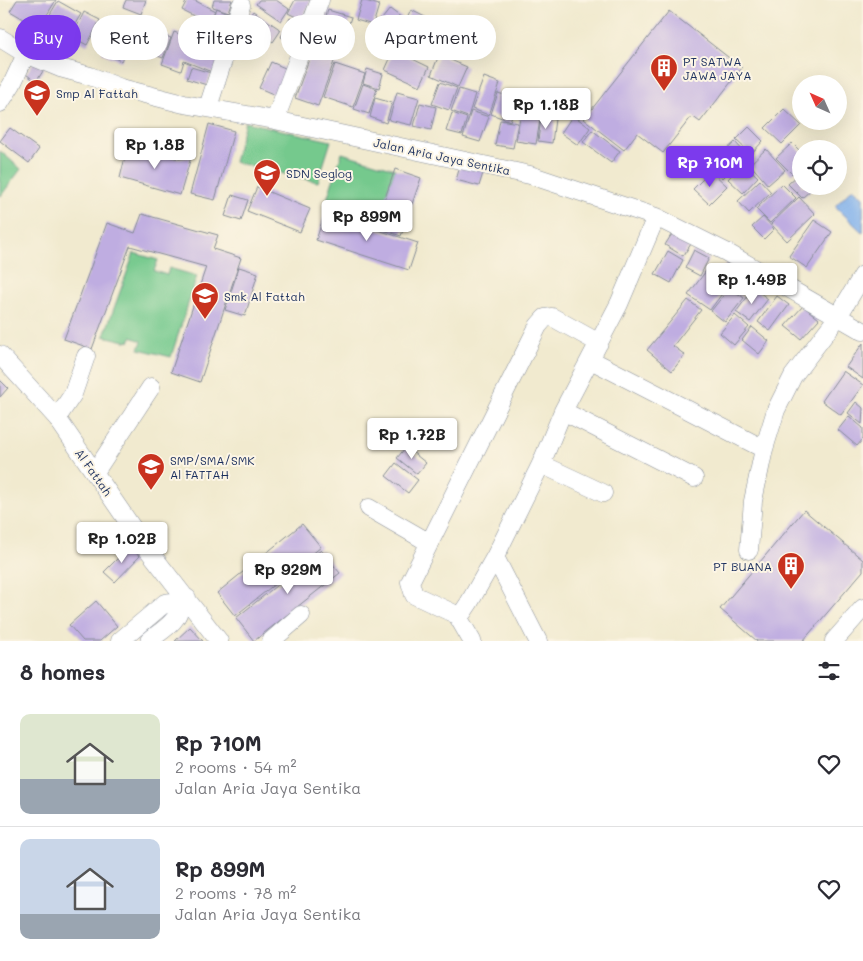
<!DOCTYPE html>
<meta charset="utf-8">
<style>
:root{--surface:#fff;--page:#f7f7f7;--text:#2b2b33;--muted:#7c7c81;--line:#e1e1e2;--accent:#7c3aed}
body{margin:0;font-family:Mali,sans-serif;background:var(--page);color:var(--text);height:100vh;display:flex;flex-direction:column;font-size:19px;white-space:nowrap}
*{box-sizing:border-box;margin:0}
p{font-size:16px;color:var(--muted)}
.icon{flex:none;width:28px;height:28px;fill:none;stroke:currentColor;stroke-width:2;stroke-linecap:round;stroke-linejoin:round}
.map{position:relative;height:641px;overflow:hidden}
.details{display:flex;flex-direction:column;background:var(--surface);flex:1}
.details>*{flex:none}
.guide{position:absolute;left:15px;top:15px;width:500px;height:45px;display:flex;gap:10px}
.needle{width:32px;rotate:315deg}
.buttons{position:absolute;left:792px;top:75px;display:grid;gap:10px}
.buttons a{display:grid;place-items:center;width:55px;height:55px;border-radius:50%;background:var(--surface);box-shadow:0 5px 20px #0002;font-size:25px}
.price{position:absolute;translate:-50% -42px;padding:0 11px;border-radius:5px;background:#fff;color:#222;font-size:16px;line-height:32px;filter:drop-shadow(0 1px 2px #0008)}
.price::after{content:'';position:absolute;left:50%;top:30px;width:15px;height:11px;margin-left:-8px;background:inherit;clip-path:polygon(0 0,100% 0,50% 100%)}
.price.selected{background:var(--accent);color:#fff}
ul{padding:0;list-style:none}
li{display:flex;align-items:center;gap:15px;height:125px;padding:0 20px}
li+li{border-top:1px solid var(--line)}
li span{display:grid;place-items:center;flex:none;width:140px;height:100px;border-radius:10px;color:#555}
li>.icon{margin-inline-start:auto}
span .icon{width:60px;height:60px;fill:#fffc;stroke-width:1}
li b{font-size:21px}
h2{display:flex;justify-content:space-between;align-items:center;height:60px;padding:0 20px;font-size:21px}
.pill{padding:0 18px;border-radius:22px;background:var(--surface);box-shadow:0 5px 20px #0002;font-size:18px;line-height:45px}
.pill.selected{background:var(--accent);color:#fff}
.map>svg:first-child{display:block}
</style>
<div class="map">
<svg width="863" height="641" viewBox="0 0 863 641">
<rect width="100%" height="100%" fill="#fcf5e5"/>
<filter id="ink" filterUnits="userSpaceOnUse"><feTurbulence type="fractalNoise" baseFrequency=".02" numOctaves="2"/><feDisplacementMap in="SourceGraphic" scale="10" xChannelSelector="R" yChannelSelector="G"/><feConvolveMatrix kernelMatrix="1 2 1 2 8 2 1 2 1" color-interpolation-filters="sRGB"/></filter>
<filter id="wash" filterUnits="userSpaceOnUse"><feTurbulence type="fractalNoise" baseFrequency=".0096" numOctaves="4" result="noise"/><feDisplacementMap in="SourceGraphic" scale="20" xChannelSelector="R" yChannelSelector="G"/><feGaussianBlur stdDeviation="1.12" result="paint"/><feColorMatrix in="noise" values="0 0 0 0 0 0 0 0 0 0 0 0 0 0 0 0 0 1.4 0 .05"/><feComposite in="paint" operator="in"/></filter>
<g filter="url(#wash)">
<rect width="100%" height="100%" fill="#f1eacf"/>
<!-- green -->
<path fill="#75c98d" stroke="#487c76" d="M245 122 331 141 318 182 234 162Z
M0 151 21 169 0 197Z
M342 153 395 169 381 211 327 199Z
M134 253 158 260 154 271 167 275 169 268 197 276 171 357 139 349 142 341 131 337 129 342 104 336Z"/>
<!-- water -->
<path fill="#80b0eb" stroke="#4e70a4" d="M853 188 863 197V233L835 206Z"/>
<g id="blocks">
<!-- building -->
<path fill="#bfade1" d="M17 0H56L39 28 10 11Z
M126 0H146L141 14 123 7Z
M187 0H194L215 11 208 23 182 10Z
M214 0H232L228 12 212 7Z
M259 0H276L289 9 281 21 256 4Z
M295 0H311L302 20 288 13Z
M362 0 379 5 373 25 356 20Z
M58 1 81 14 66 39 43 26Z
M216 8 232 15 227 28 211 21Z
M390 9 402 18 390 34 378 24Z
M328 10 351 17 343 43 320 35Z
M411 10 429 19 422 34 404 25Z
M253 11 281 30 273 42 245 23Z
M669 11 742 68 700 122 692 116 663 153 637 133 624 150 584 119Z
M84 12 100 20 87 45 72 37Z
M290 18 305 26 295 45 281 37Z
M204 23 230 32 217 74 184 61 181 71 162 64 174 32 193 39 189 51 192 42 196 43Z
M115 25 134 33 121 61 102 53Z
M137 25 171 38 163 58 130 45Z
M400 29 423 41 415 56 392 44Z
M317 37 340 45 318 106 295 98Z
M394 50 429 67 420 86 385 70Z
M439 55 467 67 458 87 431 75Z
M34 62 45 68 36 82 26 74Z
M271 62 292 71 280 97 259 88Z
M335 64 365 74 353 107 323 97Z
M191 67 211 73 207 85 187 79Z
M367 69 383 74 379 88 363 83Z
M484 77 500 83 489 115 472 109Z
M440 82 457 88 449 110 432 104Z
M363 84 377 89 369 114 354 109Z
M459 89 475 94 468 117 451 111Z
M397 92 419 98 411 125 389 120Z
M498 93 518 99 510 121 491 114Z
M375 98 392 103 386 123 370 117Z
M420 103 436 107 431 130 414 126Z
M784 109 801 125 782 144 765 128Z
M471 111 489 117 480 142 463 137Z
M521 111 541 114 536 144 516 141Z
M452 113 467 118 462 135 446 131Z
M573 115 590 128 578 145 561 133Z
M541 117 555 119 552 143 538 141Z
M500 120 518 123 513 148 495 145Z
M209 124 234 131 215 200 190 194Z
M749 127 763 141 751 154 736 140Z
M10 128 39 149 29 163 0 141Z
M592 130 620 151 611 163 583 142Z
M735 142 747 155 722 178 710 165Z
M792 143 801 152V165L792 174 776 158Z
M128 145 179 159 191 157 180 195 120 178Z
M766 149 785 170 768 185 750 164Z
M461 163 484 170 479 186 456 180Z
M743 163 758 177 743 193 728 179Z
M395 169 421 178 401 236 375 227Z
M711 171 727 186 709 204 693 189Z
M799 174 801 176V186H811L813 188 802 198 788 184Z
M760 180 771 192 749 213 738 201Z
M782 184 796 198 770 223 756 209Z
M257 187 310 209 300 232 247 211Z
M232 195 248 200 241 221 225 216Z
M799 197 815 214 787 241 771 224Z
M325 213 418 243 409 270 316 240Z
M142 214 218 235 213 249 241 258 200 382 171 372 206 267 130 246 92 349 64 339 107 223 135 233Z
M763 217 774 229 764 239 752 227Z
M814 220 832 232 807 268 789 256Z
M675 229 693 241 683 256 665 245Z
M694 250 709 258 700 276 685 268Z
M668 251 683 260 671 283 655 274Z
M726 264 738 272 710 310 688 295 709 267 719 274Z
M239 267 258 273 245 316 225 310Z
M740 275 746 279 736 292 744 298 725 322 711 311Z
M754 288 768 299 750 322 736 312Z
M777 296 789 305 770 331 758 322Z
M688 300 701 310 673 346 685 355 672 371 647 350Z
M803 306 819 319 801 339 785 326Z
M735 315 749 327 734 345 720 333Z
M752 327 769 341 759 354 742 340Z
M863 343V379L846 367Z
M843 371 863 385 841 415 822 401Z
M0 380 8 388 0 397Z
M856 402 863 408 862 424 848 413Z
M849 416 863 428V439L857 446 838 430Z
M406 447 426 463 417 474 397 458Z
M396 463 418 480 408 493 386 476Z
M804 510 863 560V571L803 641H757L720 609Z
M302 524 321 547 235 616 217 593Z
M129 547 140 556 115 582 104 572Z
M321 550 340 573 254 641 236 618Z
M96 601 117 626 100 641H83L69 625Z
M190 627 203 641H175Z"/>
</g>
</g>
<g filter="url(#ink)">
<use href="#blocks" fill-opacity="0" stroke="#868c96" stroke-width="1"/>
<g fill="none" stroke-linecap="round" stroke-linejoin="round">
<defs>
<path id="minor" d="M0 38 26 54 60 68 90 76 121 88 184 104 275 120 530 175 656 217 726 252 863 331
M0 103 12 84 26 54
M208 107 241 5
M275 120 320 0
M599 343 552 317 545 318 538 326 410 582 414 595 457 615 463 612 469 603 495 557 541 464 563 411 619 304 656 217
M0 355 57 418 142 542 219 641
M591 360 764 449
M563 411 694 478
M57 418 73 394 86 356
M541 464 603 493
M95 472 151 387
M369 508 428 542
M749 550 753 501 764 449 776 410 793 376 837 318 863 275
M495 557 538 641
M457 615 472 641
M120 641 165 603 172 602 179 605 187 598
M149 641C159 632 182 620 179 605
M271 641 301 615
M834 641 863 608"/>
</defs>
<!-- minor casing -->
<use href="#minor" stroke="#868c96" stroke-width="19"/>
<!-- minor -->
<use href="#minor" stroke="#fff" stroke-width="18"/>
</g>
</g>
<!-- icons -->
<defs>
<symbol id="building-pin" viewBox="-11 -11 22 30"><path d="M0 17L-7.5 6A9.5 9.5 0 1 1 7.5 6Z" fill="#c8321e" stroke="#fcf5e5"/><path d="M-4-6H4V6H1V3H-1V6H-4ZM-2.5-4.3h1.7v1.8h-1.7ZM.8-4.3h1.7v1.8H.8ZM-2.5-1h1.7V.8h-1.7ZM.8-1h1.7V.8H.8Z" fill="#fff"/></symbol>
<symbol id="school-pin" viewBox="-11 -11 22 30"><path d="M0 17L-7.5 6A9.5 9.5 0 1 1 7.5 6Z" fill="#c8321e" stroke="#fcf5e5"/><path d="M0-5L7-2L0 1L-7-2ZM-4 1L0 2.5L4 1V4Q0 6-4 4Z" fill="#fff"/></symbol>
</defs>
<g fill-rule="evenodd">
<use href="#building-pin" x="648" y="52" width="32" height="43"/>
<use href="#school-pin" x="21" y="77" width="32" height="43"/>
<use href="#school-pin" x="251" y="157" width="32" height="43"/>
<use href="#school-pin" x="189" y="280" width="32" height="43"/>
<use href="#school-pin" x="135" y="451" width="32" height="43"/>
<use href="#building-pin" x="775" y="550" width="32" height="43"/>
</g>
<g text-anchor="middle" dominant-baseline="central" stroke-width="4" stroke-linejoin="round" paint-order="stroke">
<!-- poi labels -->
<g font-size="12" fill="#1b2f5e" stroke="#fcf5e5" text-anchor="start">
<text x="683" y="61">PT SATWA<tspan x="683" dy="14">JAWA JAYA</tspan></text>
<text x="56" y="93">Smp Al Fattah</text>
<text x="286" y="173">SDN Seglog</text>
<text x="224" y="296">Smk Al Fattah</text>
<text x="170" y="460">SMP/SMA/SMK<tspan x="170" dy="14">Al FATTAH</tspan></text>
<text x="772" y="566" text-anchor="end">PT BUANA</text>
</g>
<!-- street labels -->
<g font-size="12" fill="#1b2f5e" stroke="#fcf5e5">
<text transform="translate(442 156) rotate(12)">Jalan Aria Jaya Sentika</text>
<text transform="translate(94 472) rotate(55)">Al Fattah</text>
</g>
</g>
</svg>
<div class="buttons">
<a><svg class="needle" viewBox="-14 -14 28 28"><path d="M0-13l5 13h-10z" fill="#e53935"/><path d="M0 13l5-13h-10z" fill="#7c7c81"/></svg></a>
<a><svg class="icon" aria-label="locate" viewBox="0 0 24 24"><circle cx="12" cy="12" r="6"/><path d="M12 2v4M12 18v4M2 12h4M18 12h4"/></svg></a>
</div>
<b class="price" style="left:546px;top:130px">Rp 1.18B</b>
<b class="price" style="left:155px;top:170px">Rp 1.8B</b>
<b class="price selected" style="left:710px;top:188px">Rp 710M</b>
<b class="price" style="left:367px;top:242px">Rp 899M</b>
<b class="price" style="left:752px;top:305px">Rp 1.49B</b>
<b class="price" style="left:412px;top:460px">Rp 1.72B</b>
<b class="price" style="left:122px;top:564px">Rp 1.02B</b>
<b class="price" style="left:288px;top:595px">Rp 929M</b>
<div class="guide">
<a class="pill selected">Buy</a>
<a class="pill">Rent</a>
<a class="pill">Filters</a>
<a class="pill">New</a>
<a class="pill">Apartment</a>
</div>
</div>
<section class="details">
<h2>8 homes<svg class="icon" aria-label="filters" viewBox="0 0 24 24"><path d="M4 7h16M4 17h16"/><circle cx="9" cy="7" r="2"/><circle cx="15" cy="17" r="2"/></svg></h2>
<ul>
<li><span style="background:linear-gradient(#dfe7d0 65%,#9aa5b1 0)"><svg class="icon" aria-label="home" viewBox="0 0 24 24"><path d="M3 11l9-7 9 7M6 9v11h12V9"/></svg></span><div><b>Rp 710M</b><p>2 rooms · 54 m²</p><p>Jalan Aria Jaya Sentika</p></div><svg class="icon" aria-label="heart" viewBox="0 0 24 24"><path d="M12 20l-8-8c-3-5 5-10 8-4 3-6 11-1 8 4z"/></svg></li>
<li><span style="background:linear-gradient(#c9d6e8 75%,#9aa5b1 0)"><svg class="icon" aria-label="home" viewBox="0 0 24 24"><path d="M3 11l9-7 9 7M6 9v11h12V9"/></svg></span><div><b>Rp 899M</b><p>2 rooms · 78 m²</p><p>Jalan Aria Jaya Sentika</p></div><svg class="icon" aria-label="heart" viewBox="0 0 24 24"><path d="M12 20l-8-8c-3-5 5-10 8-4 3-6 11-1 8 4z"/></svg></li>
</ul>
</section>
